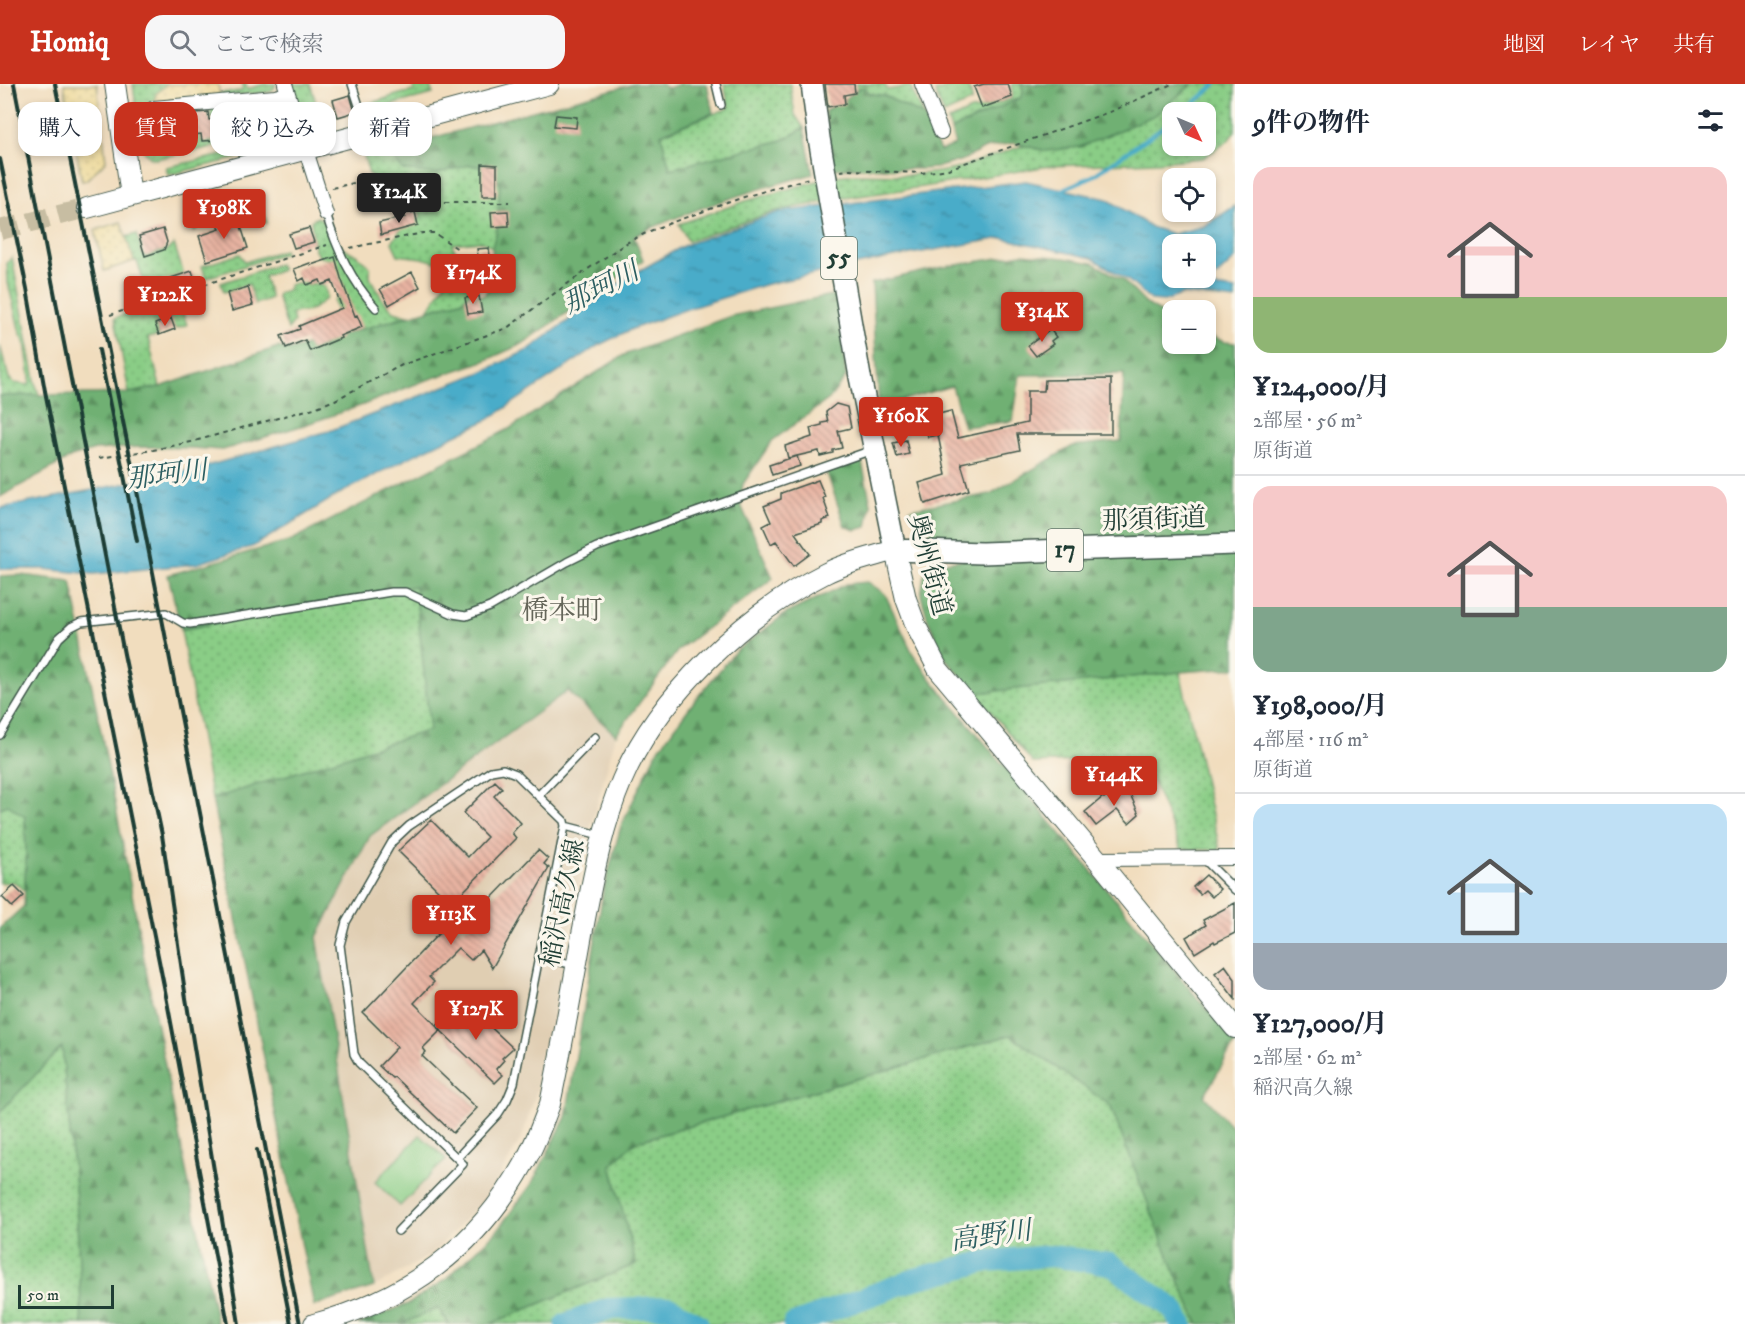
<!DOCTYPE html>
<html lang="ja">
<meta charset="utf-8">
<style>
:root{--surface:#fff;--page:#f6f6f7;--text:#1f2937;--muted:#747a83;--line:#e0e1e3;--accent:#c8321e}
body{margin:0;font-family:"IM FELL DW Pica","Noto Serif JP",serif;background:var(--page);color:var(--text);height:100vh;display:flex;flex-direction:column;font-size:22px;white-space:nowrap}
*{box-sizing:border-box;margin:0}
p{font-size:20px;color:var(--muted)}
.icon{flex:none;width:33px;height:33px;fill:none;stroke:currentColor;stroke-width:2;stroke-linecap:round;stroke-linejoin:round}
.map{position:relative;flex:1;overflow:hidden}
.panel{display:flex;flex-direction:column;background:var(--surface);width:510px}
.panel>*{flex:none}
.hud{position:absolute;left:18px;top:18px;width:570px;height:54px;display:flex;gap:12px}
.needle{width:39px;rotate:134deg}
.buttons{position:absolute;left:1162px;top:18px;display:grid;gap:12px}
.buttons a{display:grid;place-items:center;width:54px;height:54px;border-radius:12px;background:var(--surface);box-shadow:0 3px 9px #0003;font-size:30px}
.scale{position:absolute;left:18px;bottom:15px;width:96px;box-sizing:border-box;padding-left:6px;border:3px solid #1f3d34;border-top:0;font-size:16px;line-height:21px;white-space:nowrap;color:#1f3d34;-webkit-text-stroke:4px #fbf7ec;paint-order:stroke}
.price{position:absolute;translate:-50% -51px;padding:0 14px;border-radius:6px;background:var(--accent);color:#fff;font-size:20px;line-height:39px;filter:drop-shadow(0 2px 3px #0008)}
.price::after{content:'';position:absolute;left:50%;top:36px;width:18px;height:14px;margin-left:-9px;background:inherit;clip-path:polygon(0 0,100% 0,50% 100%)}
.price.selected{background:#222;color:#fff}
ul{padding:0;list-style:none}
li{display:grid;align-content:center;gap:12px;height:318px;padding:0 18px}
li+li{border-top:2px solid var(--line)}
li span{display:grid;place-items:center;height:186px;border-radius:18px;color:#555}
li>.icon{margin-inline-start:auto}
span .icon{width:108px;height:108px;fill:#fffc;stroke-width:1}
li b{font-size:26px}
h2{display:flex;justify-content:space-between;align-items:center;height:72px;padding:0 18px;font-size:26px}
.pill{padding:0 21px;border-radius:18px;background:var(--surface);box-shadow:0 3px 9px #0003;font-size:21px;line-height:54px}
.pill.selected{background:var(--accent);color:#fff}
header{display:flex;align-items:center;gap:36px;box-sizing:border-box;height:84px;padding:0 30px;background:var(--accent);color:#fff}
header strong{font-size:28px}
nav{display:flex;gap:33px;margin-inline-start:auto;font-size:21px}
.search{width:420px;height:54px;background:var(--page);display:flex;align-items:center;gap:15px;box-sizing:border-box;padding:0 21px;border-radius:18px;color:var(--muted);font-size:22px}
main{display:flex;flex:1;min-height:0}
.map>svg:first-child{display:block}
</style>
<header>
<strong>Homiq</strong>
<div class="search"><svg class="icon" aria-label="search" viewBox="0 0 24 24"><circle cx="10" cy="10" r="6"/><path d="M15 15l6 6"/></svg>ここで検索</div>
<nav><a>地図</a><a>レイヤ</a><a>共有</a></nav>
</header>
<main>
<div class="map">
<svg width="1235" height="1240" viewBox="0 0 1235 1240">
<defs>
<pattern id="grass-dots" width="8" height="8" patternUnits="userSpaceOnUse" patternTransform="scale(1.5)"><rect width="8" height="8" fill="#8acd86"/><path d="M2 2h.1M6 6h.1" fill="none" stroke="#70a86e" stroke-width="1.8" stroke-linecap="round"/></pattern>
<pattern id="forest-firs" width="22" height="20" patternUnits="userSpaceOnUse" patternTransform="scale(1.5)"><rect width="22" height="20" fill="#6fb073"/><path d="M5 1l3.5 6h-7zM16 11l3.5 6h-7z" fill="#5b905f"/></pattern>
<pattern id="sand-dots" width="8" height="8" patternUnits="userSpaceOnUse" patternTransform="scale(1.5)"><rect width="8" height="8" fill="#eeda9e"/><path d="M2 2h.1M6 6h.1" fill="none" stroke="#ccbc89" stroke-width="1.8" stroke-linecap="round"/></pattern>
<pattern id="water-ripples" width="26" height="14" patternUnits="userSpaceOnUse" patternTransform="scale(1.5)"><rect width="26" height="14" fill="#4aacc9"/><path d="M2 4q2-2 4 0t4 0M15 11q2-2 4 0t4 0" fill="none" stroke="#3d8da4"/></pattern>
<pattern id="building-back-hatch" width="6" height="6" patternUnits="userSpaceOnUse" patternTransform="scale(1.5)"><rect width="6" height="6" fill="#e8b3a1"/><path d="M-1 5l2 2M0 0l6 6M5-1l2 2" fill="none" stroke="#bb9384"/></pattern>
</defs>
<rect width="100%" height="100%" fill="#fbf7ec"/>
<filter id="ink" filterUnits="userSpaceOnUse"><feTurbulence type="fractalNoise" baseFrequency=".0167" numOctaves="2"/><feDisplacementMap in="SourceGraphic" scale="12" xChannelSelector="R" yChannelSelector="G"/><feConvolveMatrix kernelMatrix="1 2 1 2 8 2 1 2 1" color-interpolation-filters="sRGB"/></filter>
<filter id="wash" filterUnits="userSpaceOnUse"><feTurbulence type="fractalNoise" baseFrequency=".008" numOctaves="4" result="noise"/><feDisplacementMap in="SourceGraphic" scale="24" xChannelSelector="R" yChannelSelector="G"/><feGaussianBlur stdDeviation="1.35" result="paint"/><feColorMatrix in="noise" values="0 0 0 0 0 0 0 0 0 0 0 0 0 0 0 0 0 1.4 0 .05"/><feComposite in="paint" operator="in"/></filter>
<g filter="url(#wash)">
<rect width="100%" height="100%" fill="#f1ddbe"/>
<!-- built -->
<path fill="#e0ceb2" d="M567 607 616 651 587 757 544 985 522 1053 489 1111 432 1170 374 1203 317 853 370 752Z"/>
<!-- grass -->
<path fill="url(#grass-dots)" stroke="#54855d" stroke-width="1.5" fill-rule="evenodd" d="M133 0H167L156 10 154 20 148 22 149 28H171L172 30 162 33 161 36 155 37 156 43 152 47V54L155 58 165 53 183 50 188 53 199 51 204 59 287 46V42H292V45L290 47 155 75 150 73 141 64Z
M242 0H246L247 5 265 0H276L273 6 269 8 220 13V9L241 7 243 3Z
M291 0H310C314 9 314 17 319 26H333L335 31V35C304 32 301 29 291 0Z
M413 0H429L433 10 367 27 365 21 400 10 414 7Z
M724 0H790L795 31 804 44 783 56 670 85 661 50 729 24Z
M856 0H884L888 6 910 2 924 32 883 11 870 10 864 3 857 5Z
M958 0 967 2 971 9 972 17 944 30 935 8Z
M1013 0H1021L1024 7 1022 13 951 46 948 37 971 26 981 25 1011 15 1013 10 1011 1Z
M1192 0H1235V47L1228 57 1203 74 1157 78 1049 82 929 102 838 115 776 127 688 157 679 140 746 117 835 92 855 90 909 91 939 88 955 85 1025 61 1046 67 1182 9ZM1173 28H1206V62H1173Z
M242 21 245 23V29L241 33H237L234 31 217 35 211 33 210 25Z
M290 57 291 61 168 91 166 83Z
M387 66 403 86 470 81 487 84 500 99 497 147 492 163 481 157 452 160C454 168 461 170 464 177 469 186 469 199 470 209L461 217 428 226 445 199 440 179 422 174 398 171 392 158 402 144 421 133 415 119 398 121 393 119 379 101 369 90 364 72Z
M225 110 230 129 202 138 194 148 187 120Z
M260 114 267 139C257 138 251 135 244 127L252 126 250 117Z
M318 133 326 139 340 162 358 172 370 183V194L383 216 394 227 408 231 360 246 337 228 334 217 343 207 342 199 326 174 320 173 315 166 311 137Z
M137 150 142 170 146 173 167 166 174 160 187 200 149 214 137 177H134L126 153Z
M284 166 285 169 206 194 202 182 240 170 245 178Z
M12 173 36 301 39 311 0 312V262L9 294 14 299 29 301 30 294 25 258 20 249 8 199 7 179Z
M279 180 282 186 264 192 271 214 255 220 249 200 224 208 221 199Z
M296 199 317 200 325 203 327 213C322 219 315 224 308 227 303 229 298 227 292 230L294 238 288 246 277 212 279 209 288 206 289 201Z
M177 213 187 241 175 245 170 234 155 240 159 251 148 254 160 303 129 309 115 234Z
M415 501 430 646 212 715 181 546Z
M1180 588 1220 766 1181 765 1143 674 1033 679 976 609Z
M7 720 25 733 26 775 25 807 14 798 0 799V724Z
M1010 951 1110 1021 1166 1166 1198 1240H490L636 1180 611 1081 635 1058Z
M62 962 76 1114 82 1240H2L0 1235V1028Z
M438 1224 449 1240H402Z"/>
<!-- forest -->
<path fill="url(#forest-firs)" stroke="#477654" stroke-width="1.5" d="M634 0H660L668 4 680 0H707L713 29 661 50 670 85 783 56 804 44 813 90C752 106 691 125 634 152L643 176 522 260 484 277 421 298 363 321 304 341 223 366 191 364 140 363 95 366 71 373 0 413V312L129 309 160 303 278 263 289 266 485 210 494 194 492 163 497 147 500 99 487 84 470 81 435 90 403 86 387 66Z
M1021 0H1192L1155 31 1080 63 1046 67 1014 59 985 64 963 76 935 84 921 85 855 84 834 85 825 27 847 14 857 5 864 3 870 10 883 11 924 32 940 67 955 61 951 46 1022 13 1023 7Z
M1022 170 1064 174 1093 179 1123 196 1146 220 1173 235V260H1206V251L1225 258 1235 259V584L1180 588 976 609 945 574 928 536 921 511 924 491 938 479 990 472 963 460 933 450 918 437 910 425 990 410 1073 362 1121 357 1124 290 1020 291 1013 337 964 343 952 302 879 323 872 199 939 184Z
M837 210 846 293 829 315 772 357 743 400 740 419 773 494 678 566 616 651 567 607 370 752 317 853 374 1203 314 1222 212 715 430 646 415 502 181 545 168 491 292 456 509 345 624 271 731 232Z
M861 374 871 420 867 443 855 446 845 442 826 386Z
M21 491 71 497 114 713 149 902 217 1240H82L76 1114 62 963 0 1028V844L24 822 26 775 25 733 8 721 0 724V492Z
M868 498 885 510 913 570 932 596 1235 959 1204 1012 1235 1046V1240H1198L1166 1166 1110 1021 1010 951 635 1058 611 1081 636 1180 490 1240H449L438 1224 402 1240H358L410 1219 445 1196 496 1148 531 1101 566 1033 603 808 621 742 656 669 695 616 735 568 785 530 847 500Z"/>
<!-- sand -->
<path fill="url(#sand-dots)" stroke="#868c69" stroke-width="1.5" d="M64 0H97L106 77 86 96 82 97Z
M167 0H218L220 13 154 20 156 10Z
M264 19C278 21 286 28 292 42H287V46L240 53 237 33H241L245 29V23L242 21Z
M121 138 134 177 104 187 95 146Z"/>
<!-- pitch -->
<path fill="#8acd86" stroke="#54855d" stroke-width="1.5" d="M420 1051 446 1075 400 1122 375 1098Z"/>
<!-- water -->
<path fill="url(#water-ripples)" stroke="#34747e" stroke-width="1.5" fill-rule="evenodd" d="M1026 97 1107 115 1151 143 1173 150 1204 142 1235 122V175L1206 202 1235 206V216L1184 210 1164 217 1151 216 1128 196 1092 174 1002 154 894 173 767 200 687 225 632 245 599 261 489 335 412 372 339 410 254 462 196 480 93 490 43 485H0V424L153 394 214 380 332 346 484 287 528 266 628 193 685 161 779 128ZM1173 160H1206V194H1173Z"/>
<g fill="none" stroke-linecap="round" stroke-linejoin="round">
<!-- stream -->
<path stroke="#4aacc9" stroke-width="4" d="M1184 28 1216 0
M1059 107 1093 92 1173 36"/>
<!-- river -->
<path stroke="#4aacc9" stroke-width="22" d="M566 1240 608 1225 669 1223 698 1240
M794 1240 915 1195 987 1177 1052 1172 1110 1180 1172 1224 1182 1240"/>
</g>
<g id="blocks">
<!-- building -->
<path fill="url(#building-back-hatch)" d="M825 0H854L855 9 844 11 845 20 828 23Z
M984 0H1008L1012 13 982 24 974 3Z
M350 11 355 28 338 33 333 16Z
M208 28 209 36 235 32 238 51 219 54V56L202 57 201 50 186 52 185 49 165 51 163 34 173 33V31Z
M556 31 577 33 576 44 554 42Z
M482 80 497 81V112H482Z
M245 114 249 126 233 131 230 119Z
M508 127 509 142 492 143 491 128Z
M415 128 418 141 381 151 379 139 405 133 404 130Z
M238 133 248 164 207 177 199 152 220 145 218 140Z
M309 144 314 158 294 164 289 150Z
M163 145 167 158 164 166 145 172 139 152Z
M489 164 491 181 487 182 490 202 473 205 469 181 479 179 477 165Z
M335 173 341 194 355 232 357 231 362 243 340 252 341 254 310 267 305 256 286 264 281 252 300 245 299 242 342 224 332 197 322 201 320 196 307 201 304 194 299 197 294 185 310 179 311 181Z
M460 177 464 188 455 192 451 180Z
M192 187 195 196 157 209 153 200Z
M412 188 420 203 389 221 380 205Z
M248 203 253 221 232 227 227 209Z
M479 212 482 228 468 230 465 214Z
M1049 223 1057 230 1047 240 1039 233Z
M171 234 175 245 159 251 155 240Z
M1050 245 1056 253 1051 257 1053 260 1036 272 1028 262Z
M1111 295V350H1017L1020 366 961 379 969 406 925 420 919 399 946 391 938 351 928 353 923 334 951 327 958 354 1027 339V307H1044L1045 296Z
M836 320 847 323 851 344 838 347 842 364 833 366V369L820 372 819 367 788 374 785 362 812 353 810 344 822 341V339L828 338 826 328Z
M906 356 909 370 897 373 893 359Z
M797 372 800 382 772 391 769 381Z
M818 396 825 413 823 414 830 434 822 437V440L795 449 810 470 794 482 776 457 771 460 763 442 771 438 764 422 781 415V409Z
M495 697 502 704 494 712 521 739 512 749 516 754 457 814 459 816 441 833 463 847 476 834 472 829 480 822 482 824 538 766 548 775 544 780 549 784 492 884 481 866 471 876 458 864 429 893 434 898 414 919 441 946 423 964 426 968 422 972 477 1024 453 1049 394 993 392 994 379 982 397 963 363 929 441 847 434 840 428 846 422 840 428 833 416 822 420 818 433 827 446 814 398 767 431 736 468 773 487 753 463 729Z
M1126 701 1139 730 1129 739 1117 726 1096 742 1085 728 1103 713 1104 714 1116 703 1120 706Z
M1206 791 1220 805 1212 813 1205 806 1200 810 1193 803Z
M14 802 24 812 12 823 2 813Z
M1235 819V849L1215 859 1214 857 1195 869 1186 853 1206 841 1203 836Z
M1225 881 1235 895V915L1215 889Z
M466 920 513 964 502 974 504 976 496 985 503 991 495 999 436 942 448 929 453 934Z"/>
</g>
</g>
<g filter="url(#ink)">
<use href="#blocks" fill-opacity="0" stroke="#3e5549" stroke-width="1.5"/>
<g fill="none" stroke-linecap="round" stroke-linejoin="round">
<!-- secondary-tunnel -->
<path stroke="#c7bda2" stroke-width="20" stroke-dasharray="20 10" stroke-linecap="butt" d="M0 146 87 124"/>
<defs>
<path id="lane" d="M352 0 367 46
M716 0 721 21
M326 130C337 166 351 196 376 224
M0 651 59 554 71 543 81 538 166 529 183 539 190 540 391 508H405L453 530 466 532 490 523 567 478 597 463 872 366
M538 712 595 653
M565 742 600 751
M1205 776 1235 806
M539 873 575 881
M398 1147 463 1080 359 979 354 970 340 861 346 838 392 758 409 742 491 687 503 685 516 690 564 737 565 742 514 999 507 1016 498 1030 457 1074"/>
<path id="street" d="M285 0 326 130
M922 0 941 48
M154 24 275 13 287 10
M1097 775 1235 774"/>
<path id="secondary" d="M115 0 131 112
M87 124 549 0
M314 1240C407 1215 477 1164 524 1079 535 1061 542 1040 550 1020 562 964 572 907 582 850 592 799 601 745 622 696 657 613 746 529 826 489 847 478 872 473 895 466L906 515 916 542 938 585 1097 775 1235 944"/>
<path id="primary" d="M812 0 819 54
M860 293 895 466 982 469 1235 460"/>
</defs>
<!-- lane casing -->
<use href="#lane" stroke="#3e5549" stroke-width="10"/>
<!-- street casing -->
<use href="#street" stroke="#3e5549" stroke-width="16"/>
<!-- secondary casing -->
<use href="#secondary" stroke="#3e5549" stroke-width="22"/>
<!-- primary casing -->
<use href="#primary" stroke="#3e5549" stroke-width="24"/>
<!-- path -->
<path stroke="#3e5549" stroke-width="2" stroke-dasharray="4.5 4.5" stroke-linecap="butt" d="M840 87 850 86 922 89 948 85 1112 27 1172 0
M332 104 362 97H369C378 105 384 118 394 124L439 118H510
M350 164 423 149H434L458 165
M110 231 327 161
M99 374 153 366 191 358 314 324 335 316 402 281 507 244 588 185 628 158 650 147 673 138 744 113 809 94"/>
<!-- lane -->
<use href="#lane" stroke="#fff" stroke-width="7"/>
<!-- street -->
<use href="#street" stroke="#fff" stroke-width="14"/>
<!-- secondary -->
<use href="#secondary" stroke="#fff" stroke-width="20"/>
<!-- primary -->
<use href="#primary" stroke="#fff" stroke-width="21"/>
<!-- rail -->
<path stroke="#1f3d34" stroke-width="4" d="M14 0 124 570 162 751 185 908 239 1240
M55 0 135 397 300 1240
M0 75 27 205 45 307 166 912 228 1240
M99 266 137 457
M257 1066 291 1240"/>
<defs>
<path id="primary-bridge" d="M819 54 860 293"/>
</defs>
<!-- primary-bridge casing -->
<use href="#primary-bridge" stroke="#3e5549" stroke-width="24" stroke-linecap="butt"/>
<!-- primary-bridge -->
<use href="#primary-bridge" stroke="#fff" stroke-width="21"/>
</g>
</g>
<g text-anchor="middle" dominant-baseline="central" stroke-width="6" stroke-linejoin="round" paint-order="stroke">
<!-- shield labels -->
<g fill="#fbf7ec" stroke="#61756b" stroke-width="1.5">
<rect x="821" y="153" width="36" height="42" rx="4.5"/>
<rect x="1047" y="445" width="36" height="42" rx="4.5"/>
</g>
<g font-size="24" font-weight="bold" fill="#1f3d34">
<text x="839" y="174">55</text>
<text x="1065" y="466">17</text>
</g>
<!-- street labels -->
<g font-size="26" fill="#1f3d34" stroke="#fbf7ec">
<text transform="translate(1154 436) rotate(-2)">那須街道</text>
<text transform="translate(929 481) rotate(75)">奥州街道</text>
<text transform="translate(563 819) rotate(-78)">稲沢高久線</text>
</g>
<!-- water labels -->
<g font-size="27" font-style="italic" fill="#2c5e61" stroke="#fbf7ec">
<text transform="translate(601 204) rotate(-27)">那珂川</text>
<text transform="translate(167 391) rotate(-7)">那珂川</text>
<text transform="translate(991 1152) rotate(-8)">高野川</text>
</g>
<!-- neighbourhood labels -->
<g font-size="27" fill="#65665a" stroke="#fbf7ec">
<text x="562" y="527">橋本町</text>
</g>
</g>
</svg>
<div class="buttons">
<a><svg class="needle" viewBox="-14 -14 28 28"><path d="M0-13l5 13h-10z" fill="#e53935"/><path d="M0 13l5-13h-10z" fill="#747a83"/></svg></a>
<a><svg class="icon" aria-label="locate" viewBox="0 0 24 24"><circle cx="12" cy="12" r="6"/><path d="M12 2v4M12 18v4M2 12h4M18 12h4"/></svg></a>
<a>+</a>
<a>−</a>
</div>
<div class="scale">50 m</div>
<b class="price selected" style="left:399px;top:140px">¥124K</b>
<b class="price" style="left:224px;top:156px">¥198K</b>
<b class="price" style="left:473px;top:221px">¥174K</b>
<b class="price" style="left:165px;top:243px">¥122K</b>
<b class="price" style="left:1042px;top:259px">¥314K</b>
<b class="price" style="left:901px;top:364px">¥160K</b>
<b class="price" style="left:1114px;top:723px">¥144K</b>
<b class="price" style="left:451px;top:862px">¥113K</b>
<b class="price" style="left:476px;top:957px">¥127K</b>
<div class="hud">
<a class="pill">購入</a>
<a class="pill selected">賃貸</a>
<a class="pill">絞り込み</a>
<a class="pill">新着</a>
</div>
</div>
<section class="panel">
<h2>9件の物件<svg class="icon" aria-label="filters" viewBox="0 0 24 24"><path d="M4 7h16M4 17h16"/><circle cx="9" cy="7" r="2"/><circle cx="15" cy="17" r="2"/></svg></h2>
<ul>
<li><span style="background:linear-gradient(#f6c9c9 70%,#8fb573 0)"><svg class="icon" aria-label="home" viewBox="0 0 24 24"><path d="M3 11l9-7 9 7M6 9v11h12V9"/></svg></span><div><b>¥124,000/月</b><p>2部屋 · 56 m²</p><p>原街道</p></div></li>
<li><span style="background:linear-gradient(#f6c9c9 65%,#7fa58c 0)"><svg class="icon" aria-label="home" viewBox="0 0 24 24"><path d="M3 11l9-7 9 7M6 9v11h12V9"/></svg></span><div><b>¥198,000/月</b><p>4部屋 · 116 m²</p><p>原街道</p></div></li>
<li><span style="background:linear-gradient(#bfe0f5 75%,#9aa5b1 0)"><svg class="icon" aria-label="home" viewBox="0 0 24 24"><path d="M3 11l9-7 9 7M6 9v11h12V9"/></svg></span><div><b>¥127,000/月</b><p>2部屋 · 62 m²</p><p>稲沢高久線</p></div></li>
</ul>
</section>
</main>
